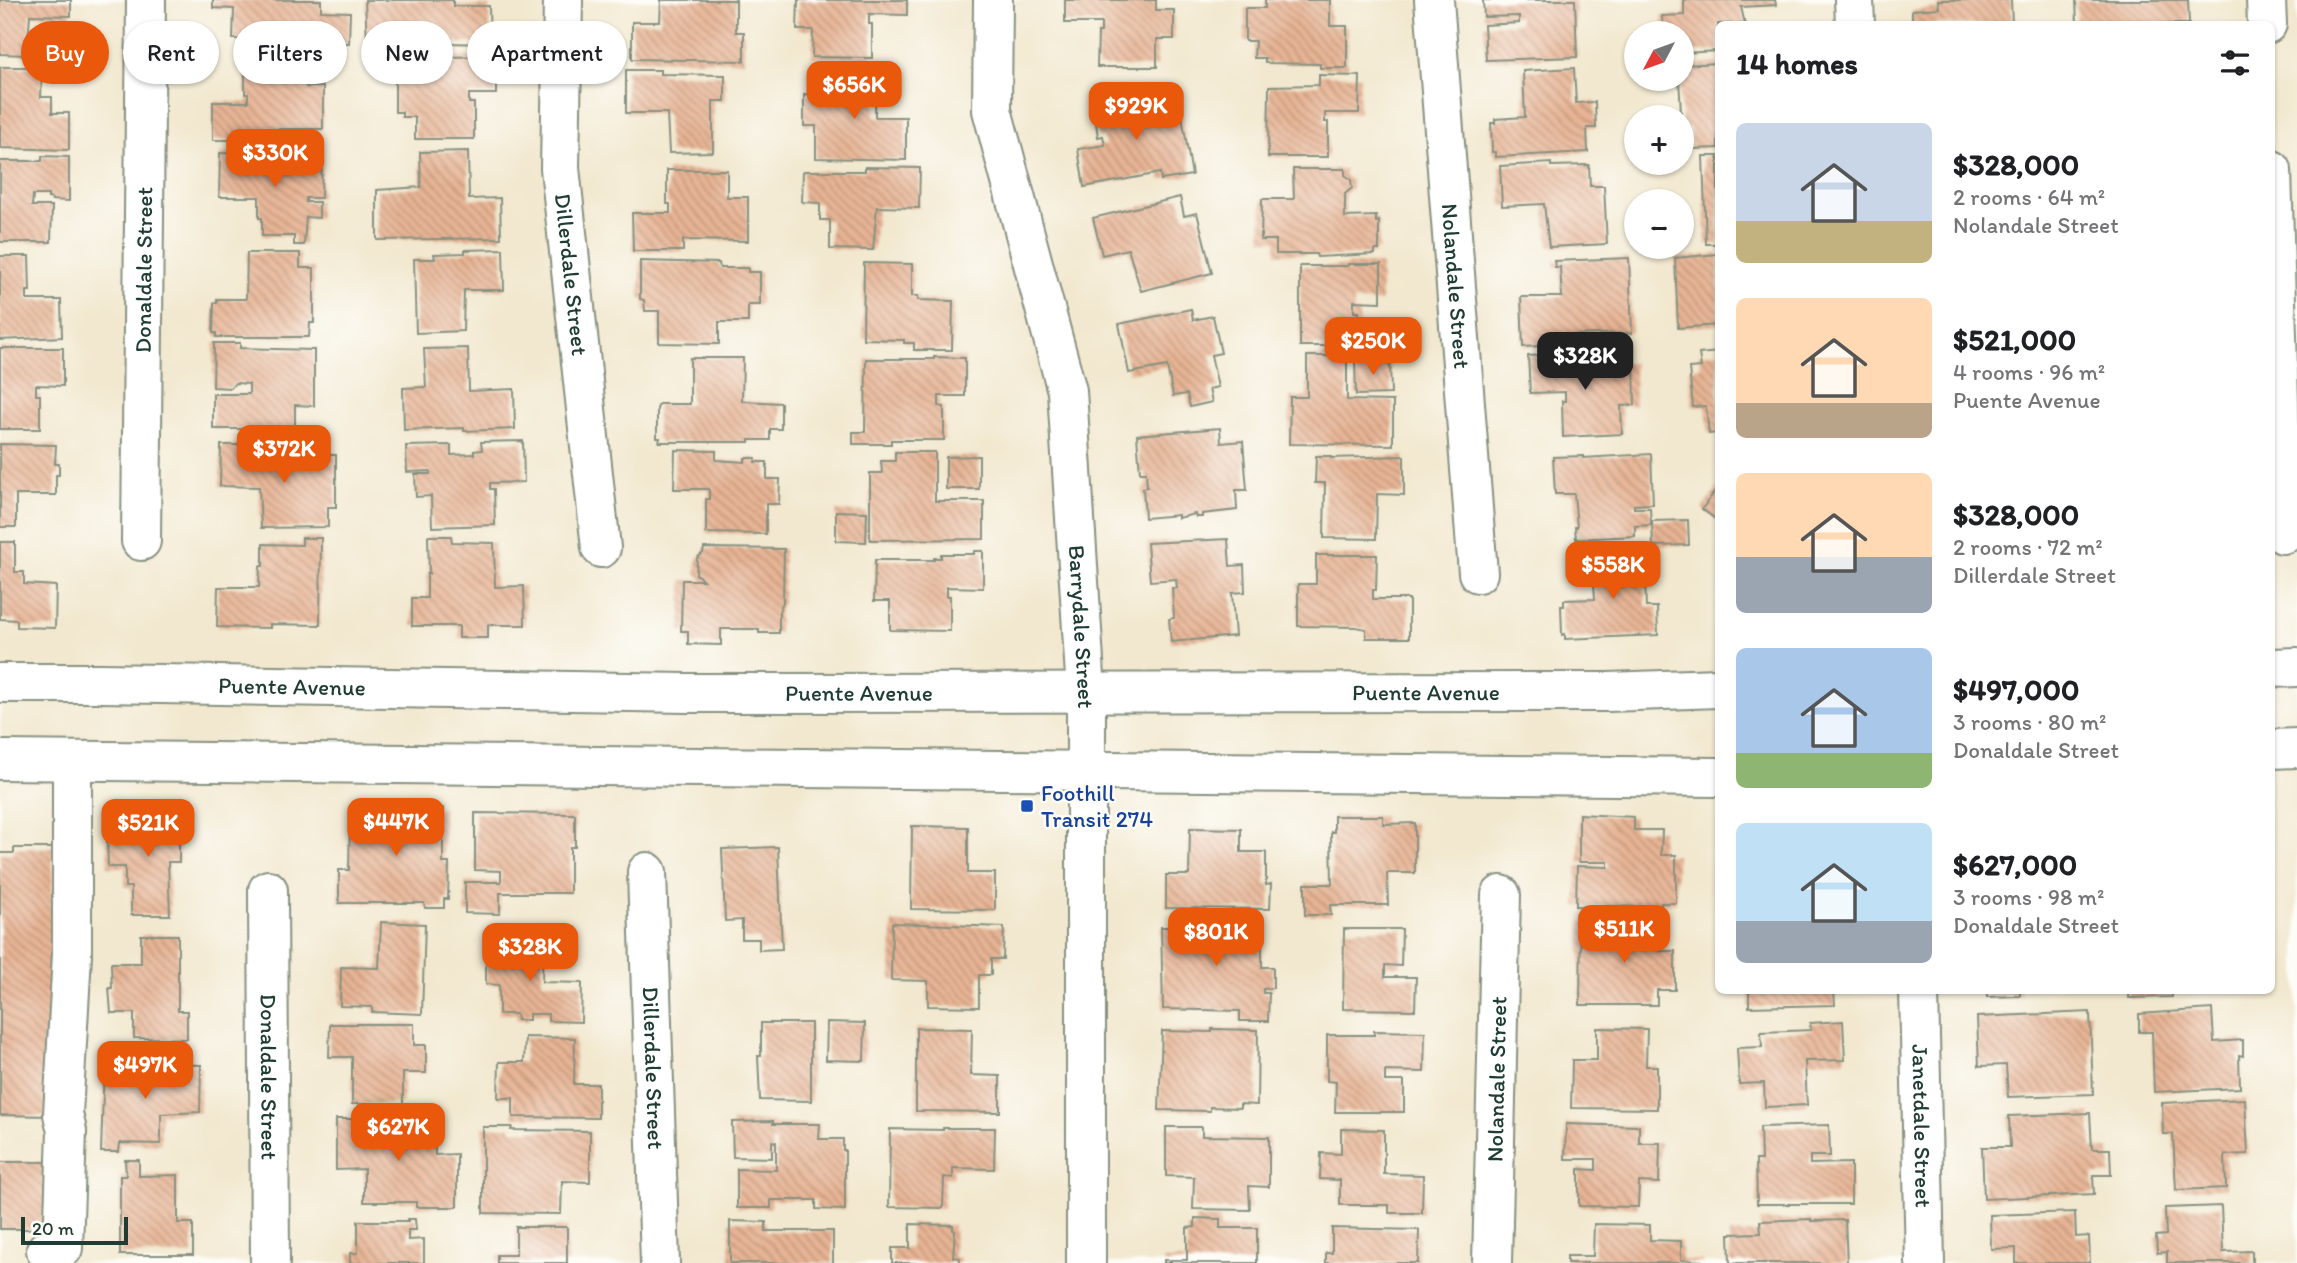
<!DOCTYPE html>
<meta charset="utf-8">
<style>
:root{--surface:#fff;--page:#f2f2f2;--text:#202124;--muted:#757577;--accent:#ea580c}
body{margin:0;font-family:Itim,sans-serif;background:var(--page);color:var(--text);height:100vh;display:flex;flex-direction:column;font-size:26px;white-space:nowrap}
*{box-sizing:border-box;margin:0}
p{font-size:23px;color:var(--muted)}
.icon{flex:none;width:38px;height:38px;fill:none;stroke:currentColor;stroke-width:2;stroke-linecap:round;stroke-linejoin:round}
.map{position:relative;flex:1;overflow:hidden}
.sheet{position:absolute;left:1715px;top:21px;width:560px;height:973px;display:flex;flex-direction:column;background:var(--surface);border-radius:10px;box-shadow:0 2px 5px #0004}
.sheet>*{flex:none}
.hud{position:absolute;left:21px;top:21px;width:665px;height:63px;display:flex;gap:14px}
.needle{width:46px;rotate:229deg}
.controls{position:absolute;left:1624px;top:21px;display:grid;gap:14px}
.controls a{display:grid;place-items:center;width:70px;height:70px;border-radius:50%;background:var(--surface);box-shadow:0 2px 5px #0004;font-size:35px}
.scale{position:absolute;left:21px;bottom:18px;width:107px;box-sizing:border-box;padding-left:7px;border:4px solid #1f3d34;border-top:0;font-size:19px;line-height:24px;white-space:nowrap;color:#1f3d34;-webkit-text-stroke:5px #fdfcf7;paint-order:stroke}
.price{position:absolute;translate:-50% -60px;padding:0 16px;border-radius:14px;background:var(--accent);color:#fff;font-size:23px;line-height:46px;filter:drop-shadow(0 2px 4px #0008)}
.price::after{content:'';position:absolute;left:50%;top:42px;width:21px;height:16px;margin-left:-10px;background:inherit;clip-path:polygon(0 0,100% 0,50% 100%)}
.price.current{background:#222;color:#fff}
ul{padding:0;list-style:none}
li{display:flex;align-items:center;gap:21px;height:175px;padding:0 21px}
li span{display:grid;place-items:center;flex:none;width:196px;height:140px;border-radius:10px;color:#555}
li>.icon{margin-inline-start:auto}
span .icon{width:84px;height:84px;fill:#fffc;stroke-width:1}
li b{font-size:30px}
h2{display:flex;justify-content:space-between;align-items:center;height:84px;padding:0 21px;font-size:30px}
.chip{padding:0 24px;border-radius:32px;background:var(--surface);box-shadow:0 2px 5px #0004;font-size:24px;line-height:63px}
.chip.current{background:var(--accent);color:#fff}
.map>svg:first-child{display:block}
</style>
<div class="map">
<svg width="2297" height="1263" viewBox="0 0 2297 1263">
<defs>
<pattern id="building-back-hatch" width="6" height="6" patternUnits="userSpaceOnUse" patternTransform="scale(1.75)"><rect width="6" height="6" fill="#e8b494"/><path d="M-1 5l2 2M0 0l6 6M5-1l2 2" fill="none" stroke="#bb947a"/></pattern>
</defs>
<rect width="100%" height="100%" fill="#fdfcf7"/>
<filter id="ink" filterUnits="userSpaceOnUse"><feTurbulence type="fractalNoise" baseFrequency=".0143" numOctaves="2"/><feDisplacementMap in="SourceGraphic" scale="14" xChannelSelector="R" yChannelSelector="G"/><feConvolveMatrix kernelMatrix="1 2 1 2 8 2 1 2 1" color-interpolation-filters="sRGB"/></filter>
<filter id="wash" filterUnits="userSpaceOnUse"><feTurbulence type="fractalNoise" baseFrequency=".00686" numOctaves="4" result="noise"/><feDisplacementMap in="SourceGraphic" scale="28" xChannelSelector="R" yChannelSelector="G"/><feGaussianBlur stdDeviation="1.57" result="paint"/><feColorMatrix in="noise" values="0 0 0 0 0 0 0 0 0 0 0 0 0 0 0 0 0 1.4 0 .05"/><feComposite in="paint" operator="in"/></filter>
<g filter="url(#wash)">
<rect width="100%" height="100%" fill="#f2e8cf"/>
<g id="blocks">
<!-- building -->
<path fill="url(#building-back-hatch)" d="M0 0H71V16L30 15 27 55 0 54Z
M213 0H321V11L350 12 349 43H320L321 40 233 39 234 9 213 8Z
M365 0H453V6H489L490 44 446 43V35H439V33L390 32V42H367Z
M661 0H736V32H744V61L632 59V22H660Z
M798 0H907V15L869 14V24H872V58L812 57 813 30H797Z
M1065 0H1156V10H1174V39H1157V67H1097L1098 32H1101V23H1065Z
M1265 0H1330V26H1347V68H1320V64L1265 63V58H1254L1255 41H1245V8H1265Z
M1483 0H1575L1577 57 1486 60 1484 25 1519 23V16L1484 17Z
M1684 0H1775L1776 5 1741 7 1745 24H1718V51L1682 53V33H1663L1662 16 1684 15Z
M1938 0H2011L2012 24H1912V10L1939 8Z
M2076 0H2188L2189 24H2077Z
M496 56V94H469V103H474V139H415V117H402V112H395V58Z
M245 58 306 59V87H323V129H262L261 131H256V140H213V102H248V94H245Z
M1718 63V148L1691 149 1690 127 1682 128 1679 79H1682V65Z
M0 67H42L41 97H52V113H69V150L0 148Z
M1574 68 1576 103 1595 102 1596 128H1587L1588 152 1495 157V152H1492L1491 123H1495V119L1525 117 1523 71Z
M626 70H660V74L725 75V101H713V152L669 153 667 113H626Z
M827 71 876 72 875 117H906V160L816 158V126H804V94L827 95Z
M1319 75 1360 76 1359 113H1325V122H1328V157H1268L1269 86 1319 85Z
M1158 89 1162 112 1181 110 1192 175 1161 180 1160 173 1084 187 1078 149 1105 145 1103 136 1098 137 1093 102 1147 94V91Z
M468 151 469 199 500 198 501 238 377 240V190L421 187 420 152Z
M220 153 322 157 321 198H306V202H319V218L306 217 304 245H294V236H262V218H259V197H219Z
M42 156 69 157V201L52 200 51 198H48V195H33L32 206H52L51 242H0V161H42Z
M1703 156H1718V244H1706Z
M1551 163V166L1589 165 1590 186H1604L1607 244 1549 247 1544 204 1502 206 1500 166Z
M865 167 920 168 919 208 877 207 873 250 830 249V220H820V203L802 202 803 171H865Z
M1293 169H1345V175L1351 180 1352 188 1345 194V217L1376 216V222L1379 221V250H1375V254L1317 257 1316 254H1276V240H1261L1262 199H1294Z
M667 170H727V197H748V241L683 240V251H633L632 213H670V204H667Z
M1180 197 1184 216 1197 213 1212 273 1141 291 1128 249 1102 255 1093 218Z
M503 249 504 290H464L463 331 416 333 414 259H435L434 254 465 253V250Z
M247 253H300V268H314V323H310L309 337H216V333H213L214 303H217V299H246Z
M1718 254V325L1678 328 1675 258Z
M0 256H29L30 291H27V300H61L62 337 0 340Z
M1629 258 1632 333 1570 335V338H1561L1562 345 1523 347 1521 297H1562L1560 267H1555L1554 261Z
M640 261 719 263 720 268H748V272H760V305H748V322H719V344L659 343V311H645L644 300 640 299Z
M864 263 912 264V296H918V300L953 301 952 350H914V343H904V340L863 339Z
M1348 264H1381V302L1354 301V312H1359V346H1300V266H1348Z
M1191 309 1193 320 1213 316 1221 353 1211 355 1218 387 1209 389 1212 402 1190 407 1187 394 1173 396 1167 366 1129 373 1119 324Z
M214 343H240V348L314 350V406L295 405V429H213V394H249V384L235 383 231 388 213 387Z
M0 348H63V386L36 385V395H40V429H0Z
M468 348 469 391 514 389 515 429 464 431V428L404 430 403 388 426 387 424 349Z
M1718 352V433L1709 434 1706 406 1693 407 1689 368 1701 367 1699 354Z
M1570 354V364L1634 363 1635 405 1621 406 1622 434 1563 437 1562 401H1565V392L1530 393 1528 356Z
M1307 356H1347V400L1393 401V445L1289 444 1290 397H1307Z
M934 357 965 358V396H939V406L944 407V440H891V444H853V432H865L866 359H934Z
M690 358H743L742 401 781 403V429H770V440H749V442H659L660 438H657V409L659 404H690Z
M1390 359 1391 394 1356 395 1355 360Z
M1220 428 1221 443 1243 441 1247 490H1236L1237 510 1202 514V517H1196L1195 514 1178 518V515L1145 518 1143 488 1147 487 1146 472H1140L1137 435Z
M523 441 524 482 490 483V489H494L495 525 432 527 431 496 416 497 415 474H430V471L407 472 406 446 451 445V455L474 454V451L482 450 481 442Z
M0 444 56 445 55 464H59V475H56V495H16V527H0Z
M221 445H258V454L336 455V507H328V527L261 528 259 487 220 486Z
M675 450 716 451V460L745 462V458H756L755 462H767V479H780L779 504H766V534L706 533V499H709V489H674Z
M895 452H935V501H984V539L870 540V473H882L881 461H895Z
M1651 454 1653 504 1634 505V508H1650L1651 525 1635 526V536L1576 539 1575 527H1577L1574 494H1555L1553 457 1583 456V458Z
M979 456V489H946V457Z
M1316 456H1331V458L1404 456V495L1377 494 1376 539 1324 538 1325 483H1315Z
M1718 487V521L1702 509Z
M836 511 867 512 866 542 836 541Z
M1688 520 1689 545 1653 546 1652 521Z
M428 536H451L452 542 494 543 495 587 524 586 525 625H488V638H459V626H412V598H427V574H429Z
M302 538H321L320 625 270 624V628L217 627 218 587H259L260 566H263V544L302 545Z
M1228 539 1230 566 1244 565 1245 592 1232 593 1235 636 1171 642 1169 619 1174 618 1172 588H1177L1176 579 1150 581 1147 543Z
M0 542H15V572H24V584L56 586 55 628 17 627V620L0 619Z
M704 548 784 549 783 602 779 612V633H759V629H721V645L688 644V631H681L682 580H703L696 574 697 558 703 553Z
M974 551H983V588L947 587V596H950V631L890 630V601H874L875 560H934V558H941V554H974Z
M1644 551 1646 607H1657L1658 635 1565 639V634L1562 635 1561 606H1564V600L1595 599 1592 553Z
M1316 555H1377L1376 590H1373V599H1409V638H1366V629L1356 627 1298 626V584H1316Z
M353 807 429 808V814H434L435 808H443V863H449L448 899H444V908H425L424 903H339V870H349L350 817 353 816Z
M126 812H179V862H168L170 915H131V887H125V867H108L107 840H126Z
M475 813 575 814V847H570V893H500V914L465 913V882H501V871L475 870Z
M1579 814 1634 817V830H1662L1661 855H1676V903H1661V907L1576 906 1577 866 1608 867V862H1579Z
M1334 816H1383V824L1415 823V873H1387L1388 905H1330L1331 915H1305V884H1332L1331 832H1334Z
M912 826 968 827V873H995V910L911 909Z
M1190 828 1241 829V852H1266V885L1271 884 1270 909 1166 908V875H1189Z
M778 847 782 949 759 950V939H742V920L725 921 722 849Z
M14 848H53L50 1116 0 1115V853H14Z
M1195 920H1262V967H1273V988L1263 989V993H1269L1268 1021H1240V1011L1163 1009 1161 927H1195Z
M381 922 425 924 422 1014 372 1012V1007L340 1006 341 967 379 968Z
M1581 922H1614V926H1660V951H1675V990H1657V1005H1580Z
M892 923 1004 927 1003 959H991V975H979V1007L928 1006V981L891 980Z
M1344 929H1402L1401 966 1385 965V977H1416L1415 1010 1343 1009Z
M141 935H178V1011H187V1039L134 1038V1013H111L109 988H112L111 963H141Z
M500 938H543L542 982 582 983 581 1022 548 1021V1014H529V1020H517L516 1014H499V985L486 984V945H500Z
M1749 990H1834L1835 1005 1749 1007Z
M1987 990H2020V996L1987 997Z
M2129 990H2172V997L2129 998Z
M2212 1009 2214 1042 2243 1040V1056L2239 1055 2240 1088 2154 1092 2152 1032H2139V1014Z
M2090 1012 2093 1094 2008 1097 2006 1065 1979 1066 1977 1017Z
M1843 1021 1845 1060 1805 1061 1807 1105 1765 1107 1764 1083 1739 1084 1737 1048 1762 1047 1761 1032 1811 1030 1810 1023Z
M827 1022 865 1023 864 1061 826 1060Z
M761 1023H811V1101L760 1100 758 1056H761Z
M330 1024H414V1045H426V1073H403V1104H352V1057H329Z
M916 1028 972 1029 971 1075 1000 1076V1112L916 1111Z
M1597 1028 1647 1029 1646 1066H1657V1109L1571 1108 1572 1060H1597Z
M1212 1029 1258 1030 1257 1105 1240 1104V1108L1210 1107V1111L1159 1110 1162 1031 1212 1032Z
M1374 1031 1425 1032 1424 1072 1385 1071V1081H1404V1112H1335L1336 1082 1327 1081V1035H1374Z
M525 1037 575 1038 574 1084H598V1118L513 1117V1098H498L499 1062H524Z
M124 1063 201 1065 200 1112 161 1114V1144L120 1143 119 1152H101L104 1064Z
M2245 1099 2248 1154 2225 1155 2226 1188 2176 1190 2173 1134H2163L2162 1103Z
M2090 1113 2092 1149H2110L2111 1175H2093L2094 1194 1984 1199 1982 1147H2010L2009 1116Z
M336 1119H373V1128H419V1124L435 1123V1155L457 1154V1207H416V1202H364V1169L336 1170Z
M773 1121V1124H820L819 1139H843V1150H845V1210L816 1209V1200H771V1208H737V1169L776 1170V1142L772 1141V1158L733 1157 732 1122Z
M1566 1124 1639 1126V1143H1660L1659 1183 1639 1182 1638 1207 1579 1206V1169L1596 1170V1159H1565Z
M1829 1125 1830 1156H1810V1164L1851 1163V1204H1757L1756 1160H1761L1760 1127Z
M483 1127H512L511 1130 590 1131V1182L562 1181 561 1214 483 1213Z
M1166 1127H1202V1136L1269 1137V1187L1249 1186 1250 1210 1193 1209 1194 1177 1166 1176Z
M943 1128H995L994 1169 953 1168V1178L944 1177 943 1208 889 1207 890 1129 943 1130Z
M1341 1129 1384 1130V1174L1423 1175 1422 1213H1389V1205H1340V1180L1320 1179 1321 1153 1341 1154Z
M125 1160H139V1176L178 1175V1223H193V1255H120V1176H126Z
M0 1162H47V1229H0Z
M2221 1206 2223 1252 2252 1251V1263H2167V1252L2157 1253 2156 1236 2166 1235 2165 1208Z
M2075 1212 2076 1237 2089 1236 2090 1263H2016V1248L1991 1249 1990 1215Z
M1195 1218 1220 1219V1228H1257V1263H1164V1260H1187V1228L1195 1227Z
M408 1219H415L416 1230H408V1240L424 1239V1263H350V1253H358V1221H408Z
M1811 1219V1221L1845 1220 1847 1263H1730L1729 1234 1761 1233 1760 1221Z
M730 1221 766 1222V1231H833V1263H730Z
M910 1224 953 1225V1230L955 1231 953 1257 960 1258V1263H892V1248H910Z
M1594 1224 1650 1225V1240L1681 1241V1260L1702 1261V1263H1567V1256H1593Z
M516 1227H567V1263H497V1255H516Z
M1332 1228 1419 1230 1418 1263H1326V1253H1332Z"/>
</g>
</g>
<g filter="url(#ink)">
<use href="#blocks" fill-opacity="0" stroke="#889282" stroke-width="2"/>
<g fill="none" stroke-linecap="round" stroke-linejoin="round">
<defs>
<g id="minor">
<path id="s1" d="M563 0 560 168 601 548"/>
<path id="s2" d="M993 0 992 110 1067 391 1086 693V1263"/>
<path id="s3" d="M1434 0 1478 573"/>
<path d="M1854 0 1855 24"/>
<path d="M2266 0 2267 24"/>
<path d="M2272 170 2283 534"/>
<path id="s4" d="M141 541 146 0"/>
<path id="s5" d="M647 872 660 1263"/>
<path id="s6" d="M268 890 270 1263"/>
<path id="s7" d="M1919 990 1925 1263"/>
<path d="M46 1250 63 1248 67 1131 63 1114 72 955V761"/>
<path id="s8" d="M1492 1263 1501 895"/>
</g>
<g id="major">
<path d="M2272 668 2297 667"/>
<path id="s9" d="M0 683H101L686 693 1608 692 1718 688"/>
<path d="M2272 749 2297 748"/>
<path d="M0 760 1718 777"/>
</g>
</defs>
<!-- minor casing -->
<use href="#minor" stroke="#889282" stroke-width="42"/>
<!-- major casing -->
<use href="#major" stroke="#889282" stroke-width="42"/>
<!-- minor -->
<use href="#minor" stroke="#fff" stroke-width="38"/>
<!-- major -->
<use href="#major" stroke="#fff" stroke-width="38"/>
</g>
</g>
<!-- markers -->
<rect fill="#1a4fb4" stroke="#fdfcf7" stroke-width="2.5" x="1020" y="799" width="14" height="14" rx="3.5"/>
<g text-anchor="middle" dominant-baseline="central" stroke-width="5" stroke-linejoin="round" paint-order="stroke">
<!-- street labels -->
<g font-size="23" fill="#1f3d34" stroke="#fdfcf7">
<text stroke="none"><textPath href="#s4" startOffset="271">Donaldale Street</textPath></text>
<text stroke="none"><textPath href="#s1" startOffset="275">Dillerdale Street</textPath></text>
<text stroke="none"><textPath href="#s3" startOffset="287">Nolandale Street</textPath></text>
<text stroke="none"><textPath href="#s2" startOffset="637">Barrydale Street</textPath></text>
<text stroke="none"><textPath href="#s9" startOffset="292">Puente Avenue</textPath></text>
<text stroke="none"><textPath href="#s9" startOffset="1426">Puente Avenue</textPath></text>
<text stroke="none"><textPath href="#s9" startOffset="859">Puente Avenue</textPath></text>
<text stroke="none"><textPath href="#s5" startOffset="196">Dillerdale Street</textPath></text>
<text stroke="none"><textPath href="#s6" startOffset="187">Donaldale Street</textPath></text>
<text stroke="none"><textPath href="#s8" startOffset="184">Nolandale Street</textPath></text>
<text stroke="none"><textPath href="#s7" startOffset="136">Janetdale Street</textPath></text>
</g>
<!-- transit labels -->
<g font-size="23" fill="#164399" stroke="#fdfcf7" text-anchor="start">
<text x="1041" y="793">Foothill<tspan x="1041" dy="26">Transit 274</tspan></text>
</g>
</g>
</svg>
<div class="controls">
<a><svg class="needle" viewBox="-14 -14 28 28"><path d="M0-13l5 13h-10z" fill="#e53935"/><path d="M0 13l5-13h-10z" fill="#757577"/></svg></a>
<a>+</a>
<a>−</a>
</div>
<div class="scale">20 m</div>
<b class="price" style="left:854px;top:121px">$656K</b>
<b class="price" style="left:1136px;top:142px">$929K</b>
<b class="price" style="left:275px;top:189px">$330K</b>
<b class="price" style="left:1373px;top:377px">$250K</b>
<b class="price current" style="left:1585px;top:392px">$328K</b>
<b class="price" style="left:284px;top:485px">$372K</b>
<b class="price" style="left:1613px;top:601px">$558K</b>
<b class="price" style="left:396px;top:858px">$447K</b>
<b class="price" style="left:148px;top:859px">$521K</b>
<b class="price" style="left:1624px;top:965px">$511K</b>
<b class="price" style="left:1216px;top:968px">$801K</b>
<b class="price" style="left:530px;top:983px">$328K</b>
<b class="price" style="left:145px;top:1101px">$497K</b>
<b class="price" style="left:398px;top:1163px">$627K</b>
<div class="hud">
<a class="chip current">Buy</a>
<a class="chip">Rent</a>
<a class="chip">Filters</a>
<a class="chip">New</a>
<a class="chip">Apartment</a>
</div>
<section class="sheet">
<h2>14 homes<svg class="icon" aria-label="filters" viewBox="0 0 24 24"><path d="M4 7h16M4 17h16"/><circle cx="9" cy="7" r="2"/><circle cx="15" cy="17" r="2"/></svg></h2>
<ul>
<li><span style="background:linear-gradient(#c9d6e8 70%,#c2b280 0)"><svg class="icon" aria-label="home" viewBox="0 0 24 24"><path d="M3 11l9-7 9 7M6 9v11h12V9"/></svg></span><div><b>$328,000</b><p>2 rooms · 64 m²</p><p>Nolandale Street</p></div></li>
<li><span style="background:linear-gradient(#ffd9b3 75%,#b9a48a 0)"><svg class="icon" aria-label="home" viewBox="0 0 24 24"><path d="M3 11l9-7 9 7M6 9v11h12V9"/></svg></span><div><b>$521,000</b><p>4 rooms · 96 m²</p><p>Puente Avenue</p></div></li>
<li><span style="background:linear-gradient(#ffd9b3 60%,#9aa5b1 0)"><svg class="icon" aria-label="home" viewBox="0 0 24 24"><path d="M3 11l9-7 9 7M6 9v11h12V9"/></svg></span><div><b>$328,000</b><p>2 rooms · 72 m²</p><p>Dillerdale Street</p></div></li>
<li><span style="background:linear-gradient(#a9c7e8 75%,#8fb573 0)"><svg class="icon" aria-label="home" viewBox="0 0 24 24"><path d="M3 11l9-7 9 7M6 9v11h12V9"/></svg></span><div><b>$497,000</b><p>3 rooms · 80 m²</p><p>Donaldale Street</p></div></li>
<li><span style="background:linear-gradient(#bfe0f5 70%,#9aa5b1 0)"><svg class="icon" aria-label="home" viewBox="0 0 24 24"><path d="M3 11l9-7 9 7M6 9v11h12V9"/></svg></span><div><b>$627,000</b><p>3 rooms · 98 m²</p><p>Donaldale Street</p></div></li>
</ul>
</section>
</div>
